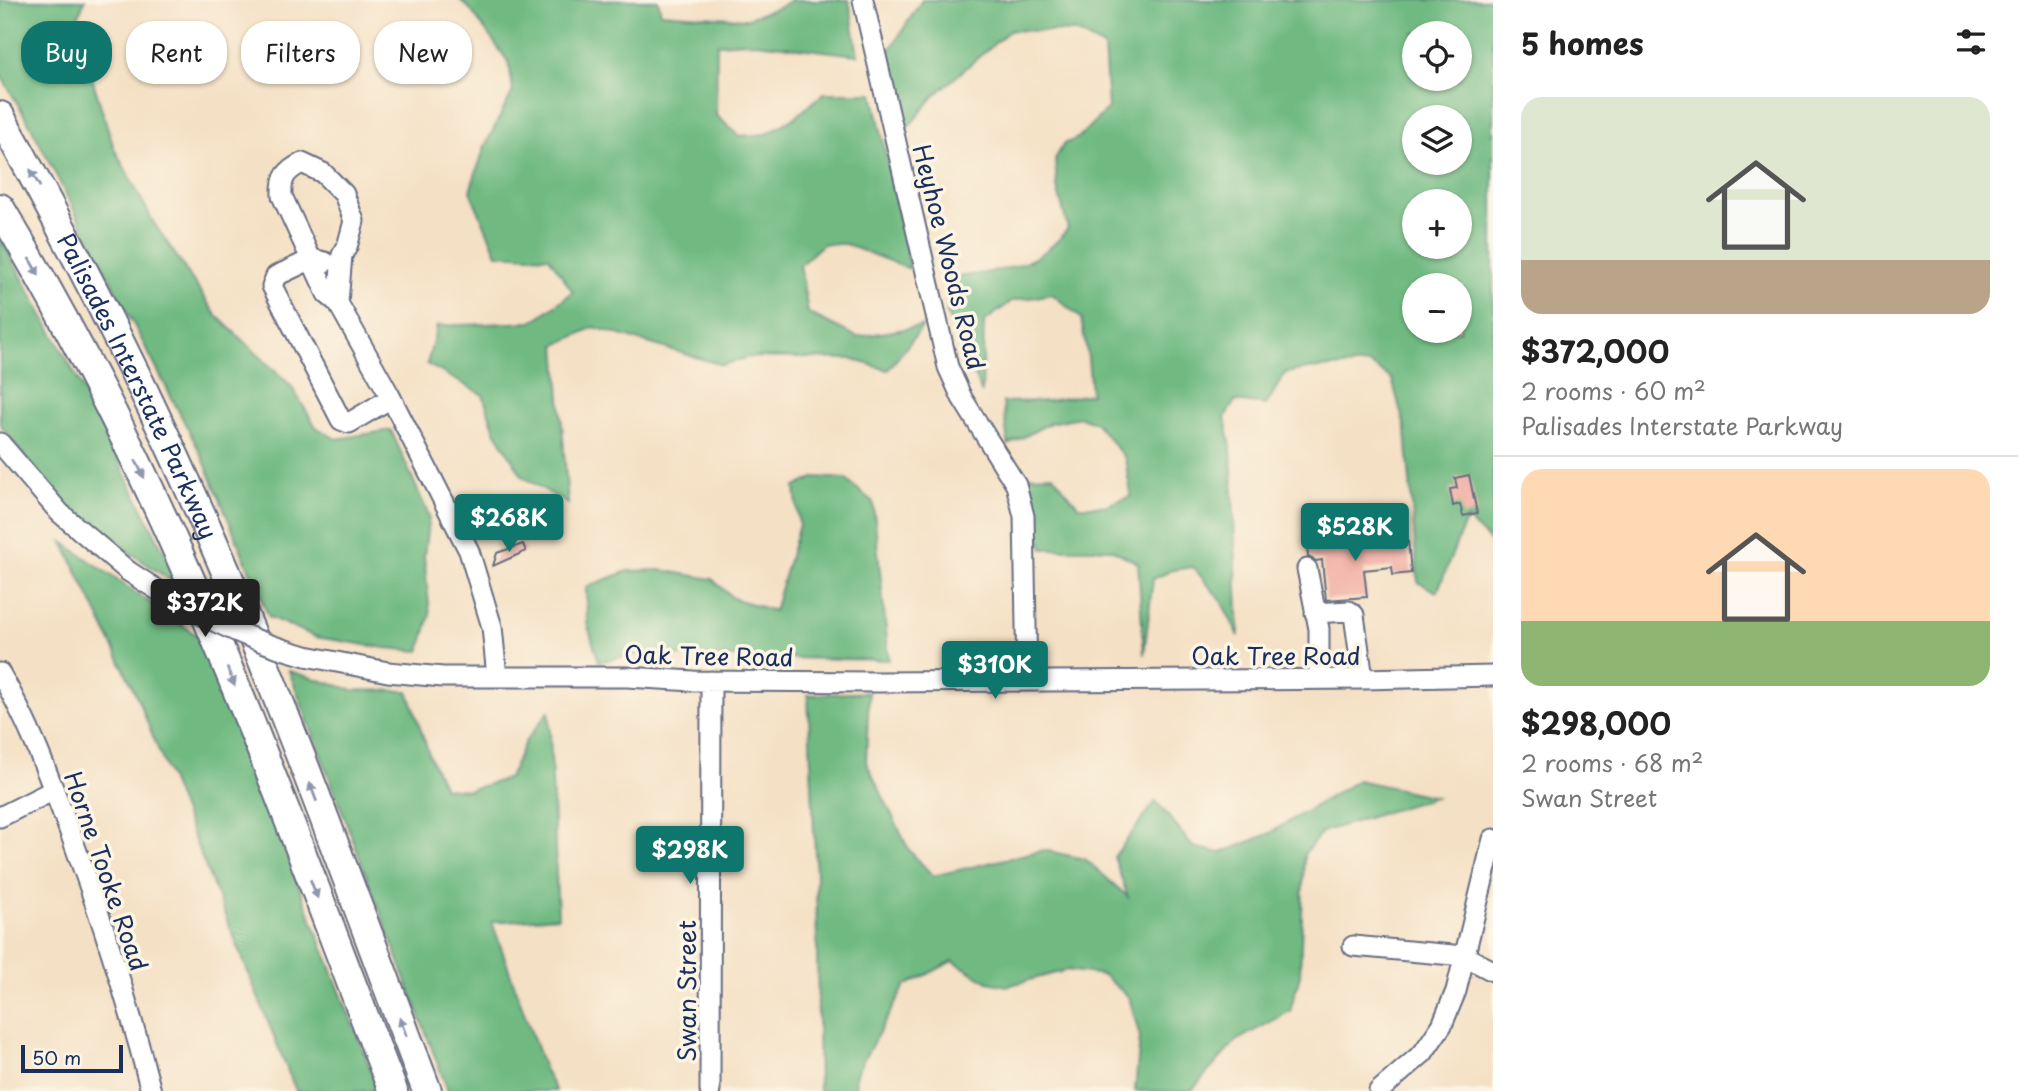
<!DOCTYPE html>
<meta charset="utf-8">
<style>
:root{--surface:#fff;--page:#f6f6f6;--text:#222;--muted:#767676;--line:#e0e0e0;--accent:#0f766e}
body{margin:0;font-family:"Playpen Sans",sans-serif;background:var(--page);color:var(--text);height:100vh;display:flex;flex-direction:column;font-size:26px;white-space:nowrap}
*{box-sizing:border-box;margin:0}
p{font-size:23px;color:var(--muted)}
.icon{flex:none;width:38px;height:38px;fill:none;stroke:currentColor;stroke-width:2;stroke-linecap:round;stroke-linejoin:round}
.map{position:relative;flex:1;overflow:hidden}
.details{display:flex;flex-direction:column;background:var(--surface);width:525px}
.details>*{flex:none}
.top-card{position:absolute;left:21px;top:21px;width:665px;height:63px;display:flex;gap:14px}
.tools{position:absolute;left:1402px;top:21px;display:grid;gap:14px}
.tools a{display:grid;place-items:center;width:70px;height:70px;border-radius:50%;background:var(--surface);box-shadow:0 2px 5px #0004;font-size:35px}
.scale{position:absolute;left:21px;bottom:18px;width:102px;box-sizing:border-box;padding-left:7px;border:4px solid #1b2f5e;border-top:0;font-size:19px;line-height:24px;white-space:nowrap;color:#1b2f5e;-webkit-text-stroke:5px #fcf5e5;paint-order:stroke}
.price{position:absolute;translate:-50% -60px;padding:0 16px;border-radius:7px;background:var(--accent);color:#fff;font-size:23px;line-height:46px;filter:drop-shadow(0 2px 4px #0008)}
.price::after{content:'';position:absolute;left:50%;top:42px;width:21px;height:16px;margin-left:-10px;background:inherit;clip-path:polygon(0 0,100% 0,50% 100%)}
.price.current{background:#222;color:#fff}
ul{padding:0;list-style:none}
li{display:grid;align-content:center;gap:14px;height:371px;padding:0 28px}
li+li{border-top:2px solid var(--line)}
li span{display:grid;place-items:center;height:217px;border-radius:21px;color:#555}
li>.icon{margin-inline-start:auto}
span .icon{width:126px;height:126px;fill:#fffc;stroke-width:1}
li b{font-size:30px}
h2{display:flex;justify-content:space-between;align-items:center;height:84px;padding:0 28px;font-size:30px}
.tag{padding:0 24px;border-radius:28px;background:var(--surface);box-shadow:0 2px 5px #0004;font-size:24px;line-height:63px}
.tag.current{background:var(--accent);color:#fff}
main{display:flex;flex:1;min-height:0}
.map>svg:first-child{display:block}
</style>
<main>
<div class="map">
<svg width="1493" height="1091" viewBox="0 0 1493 1091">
<rect width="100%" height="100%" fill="#fcf5e5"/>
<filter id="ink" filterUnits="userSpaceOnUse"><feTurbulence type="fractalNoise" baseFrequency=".0143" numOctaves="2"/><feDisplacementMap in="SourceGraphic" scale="14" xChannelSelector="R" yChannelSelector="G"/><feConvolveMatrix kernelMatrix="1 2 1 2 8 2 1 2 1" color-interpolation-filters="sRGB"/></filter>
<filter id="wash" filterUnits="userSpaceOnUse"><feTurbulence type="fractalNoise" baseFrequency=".00686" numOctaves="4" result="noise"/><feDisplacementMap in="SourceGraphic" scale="28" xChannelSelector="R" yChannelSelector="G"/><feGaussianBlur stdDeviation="1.57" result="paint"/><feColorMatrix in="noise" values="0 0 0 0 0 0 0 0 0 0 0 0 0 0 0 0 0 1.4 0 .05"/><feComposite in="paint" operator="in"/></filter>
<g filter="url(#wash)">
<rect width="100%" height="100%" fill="#f4e0c4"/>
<!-- forest -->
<path fill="#6fba82" stroke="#457470" stroke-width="2" fill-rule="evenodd" d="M0 0H85L75 24 114 148 154 223 216 315 291 386 316 427 336 439 391 430 429 516 424 556 430 615 420 651 385 648 316 637 269 617 202 456 29 123 0 74Z
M460 0H658L661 13 745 19 780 7 790 0H849L858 55 748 42 717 44 716 115 739 136 766 134 794 118 824 93H873L910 269 845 244H823L800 265 808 313 857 337 923 326 888 370 851 359 749 357 722 365 594 327 556 345 568 504 523 477 495 431 483 395 427 364 437 326 532 322 573 292 549 257 497 254 470 191 485 146 513 91 509 63 470 9Z
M922 0H1493V544L1467 519C1455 543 1448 568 1437 592L1418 582 1406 431 1392 379 1369 364 1307 369 1285 373 1266 405 1235 401 1225 417 1231 447 1239 636 1220 599 1193 567 1173 570 1153 579 1144 655 1138 563 1111 549H1043L1023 476 1053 475 1078 506H1104L1131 496 1125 458 1095 422 1080 417 1050 423 1008 445 1003 402 1047 401 1091 394 1088 358 1081 318 1052 294 1012 301 984 322 982 393 947 314 949 278C997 270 1037 271 1068 228L1057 187 1055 159 1064 144 1078 138 1108 108 1104 47 1076 32 1010 30 935 95 906 130 888 53ZM1414 33H1460V79H1414ZM1414 117H1460V163H1414ZM1414 201H1460V247H1414ZM1414 285H1460V331H1414Z
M0 237 82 387 182 588 117 544 70 508 19 450 0 424Z
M816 477 845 479 873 502 889 660 631 655 599 662 587 623 586 587 628 571 660 570 712 579 733 598 774 611 799 525 795 487Z
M63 542 202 639 379 1091H296L135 692Z
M289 671 353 690 408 691 430 757 444 788 469 790 509 778 525 742 549 711 558 917 492 922 545 1071 556 1091H448Z
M869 692 866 762 909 850 933 876 1043 850 1085 859 1128 897 1114 857 1156 801 1193 847 1221 853 1268 834 1358 780 1435 797 1322 832 1304 854 1300 975 1290 1011 1236 1041 1191 1091H1135L1140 1037 1129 997 1103 975 1067 970 1007 986 988 982 953 961 905 986 856 1073 855 1091H819L816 877 808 695Z"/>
<g id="blocks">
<!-- building -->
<path fill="#f2aea5" d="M1469 475 1477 513 1463 516 1460 504 1453 506 1450 489 1457 488 1455 478Z
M1349 534V540H1355V545L1408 540 1411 573 1393 575 1392 567 1364 570 1367 597 1326 600 1322 560 1316 561 1308 557 1306 538Z
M523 544 526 551 493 566 497 553Z"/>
</g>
</g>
<g filter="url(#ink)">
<use href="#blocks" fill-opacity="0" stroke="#676d82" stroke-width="2"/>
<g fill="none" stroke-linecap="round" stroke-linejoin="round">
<defs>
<path id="minor" d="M863 0 948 367 962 398 1016 485 1024 516 1027 680
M325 262 312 259 276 276 272 286 341 420 349 423 391 398
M338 303 342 255 347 247 354 221 344 194 323 173 302 163C286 171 281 177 282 196L327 294 338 303 389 394 469 551 492 627 497 677
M0 443 60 513 128 571
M1307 569 1319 629V679
M1315 613 1349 611 1354 615 1363 679
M306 656 388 672 443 677H627L693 681 879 682 1363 679 1493 676
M0 673C30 724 50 780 71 835 102 919 129 1004 151 1091
M0 817 54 790
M1353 946 1464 956 1493 971
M710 1091 711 681
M1379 1091 1423 1053 1442 1025 1456 991 1493 839"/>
<g id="highway">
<path id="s1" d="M0 116C77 253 148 393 211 537 290 719 357 906 427 1091"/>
<path d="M0 208C70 325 132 446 186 570 262 741 325 917 393 1091"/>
</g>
</defs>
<!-- minor casing -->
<use href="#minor" stroke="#676d82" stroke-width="23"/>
<!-- highway casing -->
<use href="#highway" stroke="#676d82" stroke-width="32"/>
<!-- minor -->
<use href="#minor" stroke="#fff" stroke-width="19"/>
<!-- highway -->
<use href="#highway" stroke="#fff" stroke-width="28"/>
<defs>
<path id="minor-bridge" d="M128 571C183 608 242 639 306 656"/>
</defs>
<!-- minor-bridge casing -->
<use href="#minor-bridge" stroke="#676d82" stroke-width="23" stroke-linecap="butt"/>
<!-- minor-bridge -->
<use href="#minor-bridge" stroke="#fff" stroke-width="19"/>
</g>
<!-- one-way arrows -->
<defs><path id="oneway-solid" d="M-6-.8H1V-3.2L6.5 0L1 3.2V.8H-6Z" transform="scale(1.75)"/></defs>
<g fill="#8d97ae">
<use href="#oneway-solid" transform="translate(35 178) rotate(-119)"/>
<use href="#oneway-solid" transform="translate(34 267) rotate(60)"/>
<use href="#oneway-solid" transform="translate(140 469) rotate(64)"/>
<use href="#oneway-solid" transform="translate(231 677) rotate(68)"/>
<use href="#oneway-solid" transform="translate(313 792) rotate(-111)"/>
<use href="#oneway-solid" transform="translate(314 889) rotate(69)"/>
<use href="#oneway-solid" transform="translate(403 1027) rotate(-111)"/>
</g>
</g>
<g text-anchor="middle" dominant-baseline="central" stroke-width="7" stroke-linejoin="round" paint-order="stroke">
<!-- street labels -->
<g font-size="24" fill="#1b2f5e" stroke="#fcf5e5">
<text transform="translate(950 257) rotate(76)">Heyhoe Woods Road</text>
<text stroke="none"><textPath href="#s1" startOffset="303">Palisades Interstate Parkway</textPath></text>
<text transform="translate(709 655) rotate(1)">Oak Tree Road</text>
<text x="1276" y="655">Oak Tree Road</text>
<text transform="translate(107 871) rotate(71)">Horne Tooke Road</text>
<text transform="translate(686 991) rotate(-90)">Swan Street</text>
</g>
</g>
</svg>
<div class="tools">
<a><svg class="icon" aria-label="locate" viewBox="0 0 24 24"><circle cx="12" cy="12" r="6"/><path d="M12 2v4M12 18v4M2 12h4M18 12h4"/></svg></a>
<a><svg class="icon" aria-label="layers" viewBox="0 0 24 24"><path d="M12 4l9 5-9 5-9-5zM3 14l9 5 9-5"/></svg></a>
<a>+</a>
<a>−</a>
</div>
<div class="scale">50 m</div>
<b class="price" style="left:509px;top:554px">$268K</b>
<b class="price" style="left:1355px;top:563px">$528K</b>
<b class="price current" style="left:205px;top:639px">$372K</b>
<b class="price" style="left:995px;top:701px">$310K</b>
<b class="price" style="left:690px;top:886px">$298K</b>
<div class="top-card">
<a class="tag current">Buy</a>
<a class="tag">Rent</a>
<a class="tag">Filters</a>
<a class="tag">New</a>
</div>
</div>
<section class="details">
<h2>5 homes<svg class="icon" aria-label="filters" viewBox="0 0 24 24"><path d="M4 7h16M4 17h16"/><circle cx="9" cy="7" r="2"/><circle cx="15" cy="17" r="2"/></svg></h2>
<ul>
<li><span style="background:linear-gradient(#dfe7d0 75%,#b9a48a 0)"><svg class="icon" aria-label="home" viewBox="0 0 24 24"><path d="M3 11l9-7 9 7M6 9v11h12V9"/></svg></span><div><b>$372,000</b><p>2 rooms · 60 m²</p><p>Palisades Interstate Parkway</p></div></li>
<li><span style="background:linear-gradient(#ffd9b3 70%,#8fb573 0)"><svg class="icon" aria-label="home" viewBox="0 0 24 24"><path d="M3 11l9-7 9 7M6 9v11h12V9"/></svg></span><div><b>$298,000</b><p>2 rooms · 68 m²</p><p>Swan Street</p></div></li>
</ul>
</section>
</main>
